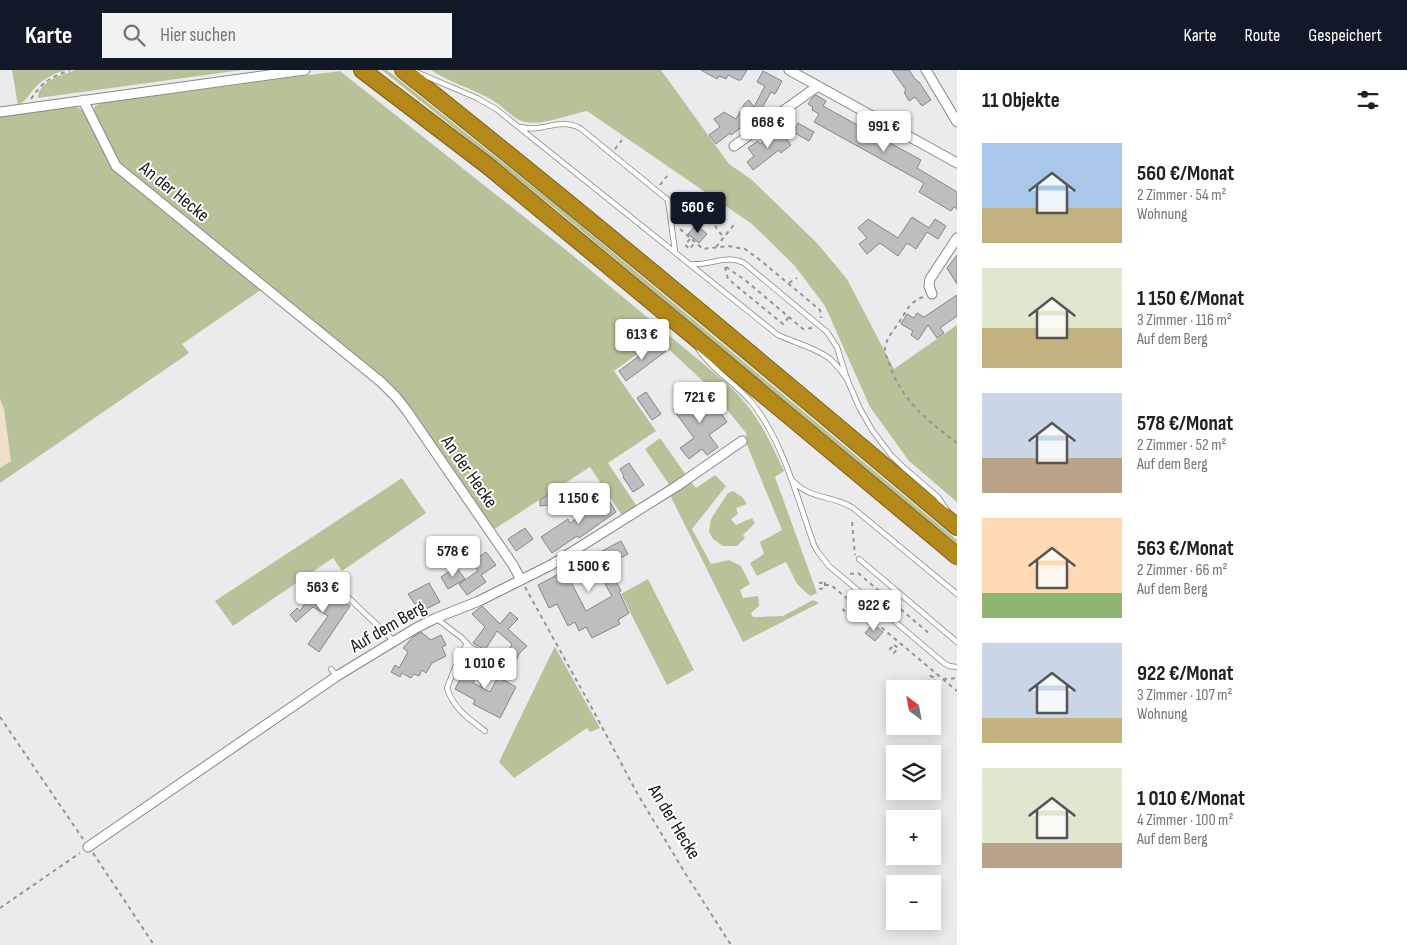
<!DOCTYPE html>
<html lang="de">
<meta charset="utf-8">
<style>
:root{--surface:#fff;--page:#f2f2f2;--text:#202124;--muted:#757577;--accent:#111827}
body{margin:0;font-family:"Sofia Sans Condensed",sans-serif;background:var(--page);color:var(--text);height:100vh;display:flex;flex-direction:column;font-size:19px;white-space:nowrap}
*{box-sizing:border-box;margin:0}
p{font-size:16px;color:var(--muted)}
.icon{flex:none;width:28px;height:28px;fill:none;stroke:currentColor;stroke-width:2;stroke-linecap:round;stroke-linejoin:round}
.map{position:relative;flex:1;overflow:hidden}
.details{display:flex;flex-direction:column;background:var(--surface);width:450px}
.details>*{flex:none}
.needle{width:32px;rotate:328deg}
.tools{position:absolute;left:886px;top:610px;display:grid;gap:10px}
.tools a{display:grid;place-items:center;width:55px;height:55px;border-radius:0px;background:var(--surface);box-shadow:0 2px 12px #0003;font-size:25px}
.price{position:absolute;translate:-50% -42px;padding:0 11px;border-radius:5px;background:#fff;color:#222;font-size:16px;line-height:32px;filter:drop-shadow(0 1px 2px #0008)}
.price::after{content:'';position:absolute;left:50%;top:30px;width:15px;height:11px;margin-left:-8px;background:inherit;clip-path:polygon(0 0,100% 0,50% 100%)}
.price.selected{background:var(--accent);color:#fff}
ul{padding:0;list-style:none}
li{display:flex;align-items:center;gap:15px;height:125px;padding:0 25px}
li span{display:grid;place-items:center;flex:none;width:140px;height:100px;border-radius:0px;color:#555}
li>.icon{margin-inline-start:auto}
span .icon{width:60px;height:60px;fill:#fffc;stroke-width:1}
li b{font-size:21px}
h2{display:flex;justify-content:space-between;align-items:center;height:60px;padding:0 25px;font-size:21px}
header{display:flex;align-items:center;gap:30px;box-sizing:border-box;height:70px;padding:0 25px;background:var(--accent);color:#fff}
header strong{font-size:24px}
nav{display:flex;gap:28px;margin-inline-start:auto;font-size:18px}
.search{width:350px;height:45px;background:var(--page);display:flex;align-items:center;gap:12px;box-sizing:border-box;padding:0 18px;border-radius:0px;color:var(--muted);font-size:19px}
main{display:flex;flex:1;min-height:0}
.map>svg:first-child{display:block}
</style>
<header>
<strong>Karte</strong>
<div class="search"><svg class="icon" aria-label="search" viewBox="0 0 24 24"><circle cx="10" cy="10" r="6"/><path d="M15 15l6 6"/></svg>Hier suchen</div>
<nav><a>Karte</a><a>Route</a><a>Gespeichert</a></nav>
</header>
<main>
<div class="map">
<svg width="957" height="875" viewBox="0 0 957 875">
<rect width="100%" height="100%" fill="#ebebed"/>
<!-- commercial -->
<path fill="#efdfcd" d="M0 329 4 339 11 391 0 398Z"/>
<!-- green -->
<path fill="#b8c299" d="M12 0H65C54 4 44 8 36 17 28 24 28 30 18 35Z
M75 0H242L38 28C38 11 62 5 75 0Z
M382 0H387L561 139 957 470V474L559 142Z
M431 0H661L729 94 752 110 817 173 847 209 894 299 957 255V432L909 391 870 337 825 236 794 195 752 154 587 41C571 44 542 56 526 52 515 50 506 40 497 33 476 19 451 14 431 0Z
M340 1 571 184 724 311C755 339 767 364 784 401L775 407 817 523 810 526 797 514 786 492 757 506 750 493 764 484 760 472 782 460 747 375 746 363 706 314 658 269 614 301 656 361 608 393 638 438 623 447 590 397 493 460 398 322 117 92 93 42 95 36 101 33Z
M75 36 82 40 87 46 108 90 262 219 182 274 189 283 0 413V398L11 391 4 339 0 329V45Z
M660 368 686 405 670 416 645 379Z
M715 405 726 416 692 459 711 494 729 490 741 496 750 514 740 520 743 528 758 526 759 536 751 543 753 547 783 546 813 530 819 533 743 572 670 425 690 411 696 418Z
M402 408 426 443 342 501 333 488 233 556 215 531Z
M733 421 742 427 747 434 736 438 738 444 731 449 736 455 752 448 755 453 743 465 745 468 737 476H723L713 469 709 462 711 449 728 423Z
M648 509 694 600 667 615 621 524Z
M555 577 600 658 590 662 587 658 514 708 499 692 554 578Z"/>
<!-- building -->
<path fill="#bdbebf" stroke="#848586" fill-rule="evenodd" d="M701 0H747L741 10H738L728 5 726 9 719 6 717 9Z
M892 0H909L915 9 919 12 931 30 922 36 915 27 909 31 904 22 906 20Z
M763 1 782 11 775 24 771 22 762 38 764 40 731 65 730 63 716 74 709 65 720 57 714 49 724 42 736 49 745 33 749 30 754 37 765 16 757 12Z
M816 25 826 31 823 36 921 90 917 98 957 122V139L954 137 951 141 919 122 924 113 814 52 819 44 812 40 813 37 808 34 812 28Z
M798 53 814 62 809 71 793 62Z
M779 59 791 75 781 83 779 80 753 100 747 92 754 86 748 78 758 71 760 74Z
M912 147 929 158 935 149 946 156 938 169 927 162 916 179 907 173 898 186 880 173 867 184 859 174 867 168 858 158 868 149 898 168Z
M696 155 707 164 699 173 688 164Z
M957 185V214L947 198Z
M957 225V246L940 258 944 263 937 268 928 255 918 270 911 265 913 261 901 254 907 244 914 248 917 243 924 247Z
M659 271 666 281 626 311 619 301Z
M698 321 708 335 713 332 727 352 709 365 718 377 707 385 702 379 689 389 680 378 694 368 673 339Z
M646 322 661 344 652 350 637 328Z
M629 393 644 415 633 422 623 407 624 406 620 399Z
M551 422 556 430 548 435 540 436V430Z
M606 426 616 442 579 468 577 466 552 483 541 467 568 449 570 453 589 440 588 438Z
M525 458 533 469 516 481 508 469Z
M621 471 628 484 611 493 614 498 610 500 621 521 619 522 629 543 618 550 620 554 592 568 586 557 579 561 575 552 568 556 557 534 549 538 538 515ZM599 497 607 513 605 514 612 526 586 541 571 512Z
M486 482 496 495 481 505 486 512 467 525 459 514 478 501 472 492Z
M456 497 465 509 448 519 441 507Z
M429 513 440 532 420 542 408 524Z
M318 514 350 536 319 582 308 574 328 546 313 537 296 552 290 545 297 538 300 541Z
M482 536 500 554 510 542 518 549 508 559 527 576 519 584 513 596 503 591 512 574 497 561 485 580 473 573 485 557 472 544Z
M873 554 883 562 875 571 865 563Z
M421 562 431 570 441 565 446 575 442 577 446 586 432 593 426 603 422 600 419 606 414 604 411 608 402 603 400 607 391 602 395 595 399 598 408 582 403 578 413 567Z
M474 584 481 587 479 590 484 592 473 613 490 622 498 607 516 617 500 648 473 634 475 630 455 619Z"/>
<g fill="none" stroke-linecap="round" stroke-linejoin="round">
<defs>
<path id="lane" d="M416 2 477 28 496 39 778 265C795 273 814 277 829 288 836 294 842 302 847 309
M521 57C544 63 557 47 580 58L668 130 675 181
M691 194C710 196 726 184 744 193L827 262 837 277 847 309 859 337 872 360 891 385 902 396 938 427 946 439
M699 280C713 301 737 314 753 334 783 372 798 430 814 475L818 482 829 496 944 593 949 596 957 597
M793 411C811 430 833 425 853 438L957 524
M859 489 957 572
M334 514 394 571
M437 549 462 568 470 577 495 590 483 614
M467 573 454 600 447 618C453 638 469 649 485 661
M331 599 337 606"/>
<path id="street" d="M789 0 957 93
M926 0 957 52
M83 30 116 96 381 312 396 327 407 341 513 495 521 510
M0 42 305 0
M734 76 818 16
M932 224 929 216 930 209 957 168
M88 777 337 606 416 558 436 548 479 531 551 495 677 416 742 371"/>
<path id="highway" d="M362 0 488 96 686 260 957 486
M403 0C591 149 774 303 957 457"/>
</defs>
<!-- lane casing -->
<use href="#lane" stroke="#888889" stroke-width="6"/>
<!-- street casing -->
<use href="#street" stroke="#888889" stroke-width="11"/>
<!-- highway casing -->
<use href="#highway" stroke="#7e6119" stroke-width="18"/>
<!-- path -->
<path stroke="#949496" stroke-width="2" stroke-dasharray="4 4" stroke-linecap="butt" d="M31 29C42 12 51 7 70 0
M615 79 622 70
M660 115 667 106
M674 127C688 137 696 122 708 130 721 139 713 143 715 154 716 160 720 163 724 167
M680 159 703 179 728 176 745 179 760 190 820 240 821 248
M690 169 685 175 690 179 695 172
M716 177 736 152
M725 197 728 209 783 254 789 247
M726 197 745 210 803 259 812 258
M789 213 797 208
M923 227C909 232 906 242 898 254 893 261 886 269 885 278 885 284 888 291 890 296 903 332 928 351 957 373
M852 452 855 485
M850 504 858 503 931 565
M825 512V518L820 519V513Z
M825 515H831L957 621
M525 517 594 642 637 723 685 803 731 875
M847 536 852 540 848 544 843 540Z
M891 541 899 531
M894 575 898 578 894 583 890 579Z
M930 606 936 608 934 613 928 612Z
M943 609 957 608
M0 647 83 769
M93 783 154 875
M0 838 80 783"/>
<!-- lane -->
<use href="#lane" stroke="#fff" stroke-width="4.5"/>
<!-- street -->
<use href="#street" stroke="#fff" stroke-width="9"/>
<!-- highway -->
<use href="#highway" stroke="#b48819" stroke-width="16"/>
</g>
<g text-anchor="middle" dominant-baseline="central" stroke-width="4" stroke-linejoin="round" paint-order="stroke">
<!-- street labels -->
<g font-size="19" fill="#19191a" stroke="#fff">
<text transform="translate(174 122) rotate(39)">An der Hecke</text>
<text transform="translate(469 402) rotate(55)">An der Hecke</text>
<text transform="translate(388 557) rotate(-30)">Auf dem Berg</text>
<text transform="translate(674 752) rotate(59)">An der Hecke</text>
</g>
</g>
</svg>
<div class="tools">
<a><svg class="needle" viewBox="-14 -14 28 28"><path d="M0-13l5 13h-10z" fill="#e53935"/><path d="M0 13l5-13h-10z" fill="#757577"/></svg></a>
<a><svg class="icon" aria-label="layers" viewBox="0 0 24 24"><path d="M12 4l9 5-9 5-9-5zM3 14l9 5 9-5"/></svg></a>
<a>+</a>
<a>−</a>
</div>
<b class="price" style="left:768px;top:79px">668 €</b>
<b class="price" style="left:884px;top:83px">991 €</b>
<b class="price selected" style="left:698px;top:164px">560 €</b>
<b class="price" style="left:642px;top:291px">613 €</b>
<b class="price" style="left:700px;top:354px">721 €</b>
<b class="price" style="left:579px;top:455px">1 150 €</b>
<b class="price" style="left:453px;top:508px">578 €</b>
<b class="price" style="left:589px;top:523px">1 500 €</b>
<b class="price" style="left:323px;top:544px">563 €</b>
<b class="price" style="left:874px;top:562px">922 €</b>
<b class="price" style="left:485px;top:620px">1 010 €</b>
</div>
<section class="details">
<h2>11 Objekte<svg class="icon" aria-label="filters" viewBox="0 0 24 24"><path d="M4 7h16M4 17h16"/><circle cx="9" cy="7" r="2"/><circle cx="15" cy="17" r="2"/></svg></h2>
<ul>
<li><span style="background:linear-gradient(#a9c7e8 65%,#c2b280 0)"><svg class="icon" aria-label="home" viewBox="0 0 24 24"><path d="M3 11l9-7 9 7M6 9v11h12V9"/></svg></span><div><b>560 €/Monat</b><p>2 Zimmer · 54 m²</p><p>Wohnung</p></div></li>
<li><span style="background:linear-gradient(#dfe7d0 60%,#c2b280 0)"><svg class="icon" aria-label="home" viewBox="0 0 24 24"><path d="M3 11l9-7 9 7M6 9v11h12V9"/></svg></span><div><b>1 150 €/Monat</b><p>3 Zimmer · 116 m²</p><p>Auf dem Berg</p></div></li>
<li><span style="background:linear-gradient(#c9d6e8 65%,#b9a48a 0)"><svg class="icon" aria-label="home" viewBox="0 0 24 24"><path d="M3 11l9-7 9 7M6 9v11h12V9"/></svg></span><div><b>578 €/Monat</b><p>2 Zimmer · 52 m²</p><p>Auf dem Berg</p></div></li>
<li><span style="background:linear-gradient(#ffd9b3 75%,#8fb573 0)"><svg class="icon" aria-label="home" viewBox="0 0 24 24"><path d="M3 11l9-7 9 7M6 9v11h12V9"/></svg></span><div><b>563 €/Monat</b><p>2 Zimmer · 66 m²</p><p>Auf dem Berg</p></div></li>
<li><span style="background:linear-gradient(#c9d6e8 75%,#c2b280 0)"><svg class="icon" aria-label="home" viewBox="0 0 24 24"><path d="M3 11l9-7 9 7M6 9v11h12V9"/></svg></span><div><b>922 €/Monat</b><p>3 Zimmer · 107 m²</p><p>Wohnung</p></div></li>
<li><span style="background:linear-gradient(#dfe7d0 75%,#b9a48a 0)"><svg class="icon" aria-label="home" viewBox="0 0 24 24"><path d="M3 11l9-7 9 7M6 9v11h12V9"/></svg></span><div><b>1 010 €/Monat</b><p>4 Zimmer · 100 m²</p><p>Auf dem Berg</p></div></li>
</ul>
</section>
</main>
